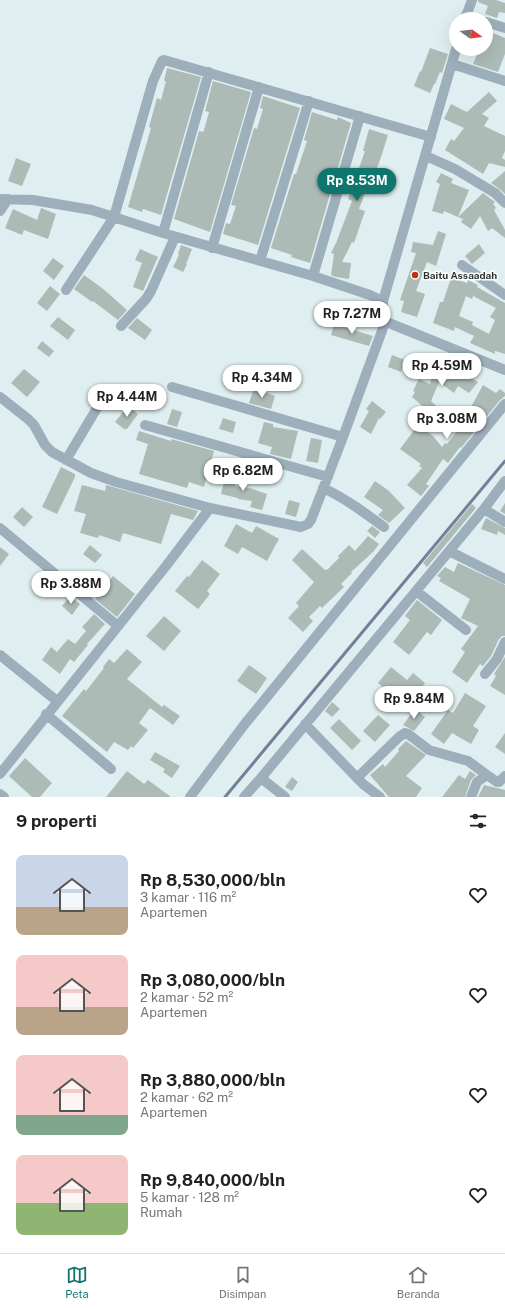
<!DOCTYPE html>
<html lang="id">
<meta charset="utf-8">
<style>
:root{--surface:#fff;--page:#f6f6f6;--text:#222;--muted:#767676;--line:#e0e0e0;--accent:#0f766e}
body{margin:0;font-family:"Public Sans",sans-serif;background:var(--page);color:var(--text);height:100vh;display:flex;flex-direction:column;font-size:15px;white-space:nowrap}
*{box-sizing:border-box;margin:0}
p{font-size:13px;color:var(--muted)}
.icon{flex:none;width:22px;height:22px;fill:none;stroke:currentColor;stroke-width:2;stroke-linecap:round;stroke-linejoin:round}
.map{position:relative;height:797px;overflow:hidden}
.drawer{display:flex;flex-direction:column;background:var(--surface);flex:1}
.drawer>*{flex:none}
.needle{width:26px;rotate:105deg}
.buttons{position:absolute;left:449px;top:12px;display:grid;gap:8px}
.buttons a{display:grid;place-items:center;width:44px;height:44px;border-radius:50%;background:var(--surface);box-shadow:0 4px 16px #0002;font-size:20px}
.price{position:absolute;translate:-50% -34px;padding:0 9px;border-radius:14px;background:#fff;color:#222;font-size:13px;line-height:26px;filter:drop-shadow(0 1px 2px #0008)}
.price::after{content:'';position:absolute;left:50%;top:24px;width:12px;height:9px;margin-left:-6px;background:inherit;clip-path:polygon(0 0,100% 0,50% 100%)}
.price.selected{background:var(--accent);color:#fff}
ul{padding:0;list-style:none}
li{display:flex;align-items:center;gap:12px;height:100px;padding:0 16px}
li span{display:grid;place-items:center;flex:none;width:112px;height:80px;border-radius:8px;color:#555}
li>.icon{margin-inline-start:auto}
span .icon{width:48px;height:48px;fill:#fffc;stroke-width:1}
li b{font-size:17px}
h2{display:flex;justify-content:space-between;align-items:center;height:48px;padding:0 16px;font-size:17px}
.tab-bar{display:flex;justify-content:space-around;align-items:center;height:56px;border-top:1px solid var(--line);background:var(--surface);font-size:11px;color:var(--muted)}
.tab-bar a{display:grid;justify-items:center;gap:2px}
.tab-bar .selected{color:var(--accent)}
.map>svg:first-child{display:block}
</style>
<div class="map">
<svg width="505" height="797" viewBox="0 0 505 797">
<rect width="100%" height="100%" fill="#dfeef0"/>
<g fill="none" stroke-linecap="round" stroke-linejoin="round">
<!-- stream -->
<path stroke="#767f9a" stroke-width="3" d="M225 797 505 461"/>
</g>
<!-- building -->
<path fill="#adbbb6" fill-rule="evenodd" d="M478 0H496L505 3V13L499 12 497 18 485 14 488 6 478 2Z
M486 30 505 38V54L498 72 473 64 479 49H486Z
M430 48 448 54 442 73 440 72 435 84H434L430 93 414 86 420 71 421 72Z
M167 68 201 77 161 215 143 209 142 212 128 207 151 128 149 127 157 98 161 100 166 81H164Z
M213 81 251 92 210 232 174 219 199 131 203 132 204 130 209 112 205 111Z
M489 92 497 101 482 114 489 118 484 126 505 136V151L502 158 505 160V167L489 163 483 174 445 150 451 139 454 141 464 128 444 119 451 104 467 112Z
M263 96 300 108 258 245 223 234 226 223 230 224 236 206 231 205 254 128 257 129 263 109 260 108Z
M312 112 337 120 338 117 351 123 336 174 334 173 328 193 330 194 310 263 291 257 292 255 271 248 294 174H296L307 141 304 140Z
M369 129 388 135 380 160 375 173 373 172 359 209 365 211 354 243 352 242 342 262 351 263 349 279 336 277 331 275 334 254 331 253 336 243 352 201 348 199 354 184 352 183 356 170 358 171 365 151H363Z
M16 158 31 164 22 186 8 181Z
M505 171V194L498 188 491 183Z
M441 173 453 179 451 183 469 190 458 217 444 211 443 214 432 211 440 184 436 182Z
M483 193 495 202 493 204 496 208 494 210 505 230V238L492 228 488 231 480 216 471 229 461 222 463 219 458 217Z
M41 208 56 214 48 239 24 230 22 235 5 228 13 209 37 220Z
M438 231 446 234 436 266 427 262 416 291 425 294 417 317 401 312 404 301 400 300 416 253 411 252 413 242 433 245Z
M479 244 485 253 472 264 465 256Z
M181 245 192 249 186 264H187L183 272 173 267 179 255 178 254Z
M140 249 158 257 143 291 133 287 142 263 135 260Z
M53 258 64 266 54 280 43 271Z
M84 275 102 288 127 310 118 320 93 301 92 302 74 289Z
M451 278 467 283 468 280 478 285 477 287 505 303V354L495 351V354L470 343 474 336 455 327 454 331 433 323 440 302H443ZM466 296 472 299 473 296 496 308 490 317 495 320 489 334 472 325 473 322 459 316Z
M50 286 60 294 47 311 37 303Z
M58 317 75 330 68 340 50 326Z
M137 318 152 330 145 340 128 328Z
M334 324 373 336 369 346 331 335Z
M42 341 54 351 49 357 37 348Z
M392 355 405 360 401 372 388 367Z
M436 362 451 366 453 363 467 373 466 375 478 382 469 393 458 386 454 393 439 382 431 401 448 417 442 423 412 397 415 392 413 391 419 379 430 384Z
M24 369 40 382 27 397 11 383Z
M483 385 496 393 500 389 505 393V396L500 400 461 448 460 447 448 463 443 459 426 484 429 486 421 496 407 485 422 468 419 466 421 464 400 449 418 425 433 436 442 447 445 443 447 444 458 430 457 429 463 420H464Z
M254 388 275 396 271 409 249 403Z
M372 401 386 412 380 419 379 418 371 434 360 427 369 411 366 409Z
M128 406 138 414 127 429H124L115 422Z
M172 409 182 412 177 427 167 424Z
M223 418 236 422 233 433 219 429Z
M264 422 273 424V427L298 431 291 459 270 454 272 447 258 443Z
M139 431 171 441V439L214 451 204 487 189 482 187 488 139 474 148 444 136 440Z
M311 438 322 440 318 463 306 461Z
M61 467 75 474V477L57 514 42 507Z
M226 473 237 475 235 486 250 488 267 494 262 510 250 507 252 501 238 499V498L221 494Z
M375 481 389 491 405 508 389 523 378 515 383 510 364 497Z
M82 485 105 491 106 485 198 511 193 520 171 514 161 544 123 533 120 542 99 535 98 538 80 533 86 514 74 511Z
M289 500 300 503 296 517 285 514Z
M505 503V514L500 511Z
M472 504 476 508 427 567 423 563Z
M22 507 33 517 24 527 13 517Z
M486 518 505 528V535L498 531 497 535 481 529Z
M236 524 252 533 256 526 279 539 267 561 242 547 238 554 224 546Z
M372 526 380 532 375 538 367 531Z
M368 536 379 544 373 552 351 572 352 573 341 584 344 587 322 608 320 606 309 617 313 621 303 632 288 618 299 606 296 603 314 582 292 560 302 549 325 570 326 569 327 570 339 558 338 556 349 545 355 551Z
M90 545 102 555 95 563 83 554Z
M0 547 9 554 0 566Z
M202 560 220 574 207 591 210 594 198 609 175 591 187 576 189 577Z
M458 563 505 585V636H502L499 639 491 656 483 666 480 664 467 683 452 672 465 652 461 649 478 626 461 618 470 599 439 581 441 578 437 576 445 567 454 572Z
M113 576 135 594 117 617 95 599Z
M70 596 80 604 72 615 62 606Z
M417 600 442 620 431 635 427 632 409 655 393 642 410 620 405 616Z
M94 614 105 624 87 644 88 645 74 662 70 659 60 674 42 660 51 647 57 652 68 639 75 644 86 631 82 627Z
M164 616 181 631 164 651 146 636Z
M127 649 142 662 127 679 162 707 164 705 180 716 173 725 150 708 139 723 148 730 133 748 131 746 128 750 114 742 107 752 62 716 84 689 86 691 104 668 103 667 109 659 114 663Z
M505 657V695L490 686 496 676 494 674Z
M249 665 267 678 256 694 237 681Z
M391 667 407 680 413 673 425 683 406 706 378 683Z
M465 693 486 706 473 726 479 730 471 744 452 733 444 744 431 734 448 710 453 713Z
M332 702 340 709 332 717 325 711Z
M415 709 425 717 414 731 403 725Z
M378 715 390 725 375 742 363 731Z
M339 719 361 741 352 750 330 728Z
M505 733V754L495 747Z
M406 741 426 755 406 776 422 788 416 797H389L370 775 383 764 385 767 399 751 398 749Z
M155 752 180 766 172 778 163 772 165 769 150 760Z
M25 758 52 783 40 797H32L9 776Z
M127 771 144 784 148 780 171 797H106Z
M470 771 476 775 471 780 465 797H442L459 775 465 779Z
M292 777 298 782 292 791 285 787Z
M484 785 505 790V797H478Z"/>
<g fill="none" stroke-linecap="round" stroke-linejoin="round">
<!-- street -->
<path stroke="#9eafbc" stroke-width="10" d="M466 15 477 19
M465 19 472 0
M486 22 505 28
M452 64 505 81
M426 156 455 169 495 193 505 203
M0 199 33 200 92 210 163 233 313 276 370 295 383 301
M0 211 8 199
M163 233 209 72
M212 248 259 87
M260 261 309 101
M462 265 505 295
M313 276 360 116
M66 290 114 217 153 81 162 61 164 60 431 137
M384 321 505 370
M121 326 146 299 151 291 175 237
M172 387 343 437
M0 397 28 419 34 425 45 445 52 452 91 473 116 482 210 508 301 527 308 524 311 520 343 437 383 328V301L456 49
M145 425 328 477
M66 460 103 398 114 405
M323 488C345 498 365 513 384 527
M484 509 505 522
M0 528 118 626
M449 551 505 579
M416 591 466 630
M0 655 57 701
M485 674 497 659 505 642
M46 714 111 769
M305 724 363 784 380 797
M0 774 166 566 210 508
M261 778 484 509 505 481
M357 778 399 737 405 733 408 734 429 750 468 761 487 775
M0 794 4 797
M190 797 244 725 505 404
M244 797 261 778 285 797
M471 797 477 782 487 775 497 782H499L505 776"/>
</g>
<!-- markers -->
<circle fill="#bd330c" stroke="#fff" stroke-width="1.5" cx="415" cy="275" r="4"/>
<g text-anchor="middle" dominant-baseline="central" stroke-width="3" stroke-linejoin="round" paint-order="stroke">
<!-- poi labels -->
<g font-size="10" font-weight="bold" fill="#2c3132" stroke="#fff" text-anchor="start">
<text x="423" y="275">Baitu Assaadah</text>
</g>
</g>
</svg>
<div class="buttons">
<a><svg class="needle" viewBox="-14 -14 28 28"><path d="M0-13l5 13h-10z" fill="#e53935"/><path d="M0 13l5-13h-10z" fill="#767676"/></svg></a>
</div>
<b class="price selected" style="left:357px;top:202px">Rp 8.53M</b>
<b class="price" style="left:352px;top:335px">Rp 7.27M</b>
<b class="price" style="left:442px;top:387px">Rp 4.59M</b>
<b class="price" style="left:262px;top:399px">Rp 4.34M</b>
<b class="price" style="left:127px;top:418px">Rp 4.44M</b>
<b class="price" style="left:447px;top:440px">Rp 3.08M</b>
<b class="price" style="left:243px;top:492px">Rp 6.82M</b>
<b class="price" style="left:71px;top:605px">Rp 3.88M</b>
<b class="price" style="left:414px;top:720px">Rp 9.84M</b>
</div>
<section class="drawer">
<h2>9 properti<svg class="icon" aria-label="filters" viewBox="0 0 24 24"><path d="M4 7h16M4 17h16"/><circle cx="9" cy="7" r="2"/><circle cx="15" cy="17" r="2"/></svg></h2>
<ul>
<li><span style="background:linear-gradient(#c9d6e8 65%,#b9a48a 0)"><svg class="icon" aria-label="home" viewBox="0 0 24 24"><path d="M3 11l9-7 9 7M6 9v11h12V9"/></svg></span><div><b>Rp 8,530,000/bln</b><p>3 kamar · 116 m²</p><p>Apartemen</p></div><svg class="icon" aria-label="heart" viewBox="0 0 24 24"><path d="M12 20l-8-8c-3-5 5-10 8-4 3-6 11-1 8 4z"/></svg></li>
<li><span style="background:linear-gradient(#f6c9c9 65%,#b9a48a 0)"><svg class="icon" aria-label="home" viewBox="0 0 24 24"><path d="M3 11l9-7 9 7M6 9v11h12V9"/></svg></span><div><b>Rp 3,080,000/bln</b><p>2 kamar · 52 m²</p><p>Apartemen</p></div><svg class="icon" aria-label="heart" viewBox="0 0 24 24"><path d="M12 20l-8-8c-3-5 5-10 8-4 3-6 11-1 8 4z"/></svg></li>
<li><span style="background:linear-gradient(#f6c9c9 75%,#7fa58c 0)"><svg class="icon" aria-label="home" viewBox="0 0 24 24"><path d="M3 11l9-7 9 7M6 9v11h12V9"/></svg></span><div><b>Rp 3,880,000/bln</b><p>2 kamar · 62 m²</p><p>Apartemen</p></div><svg class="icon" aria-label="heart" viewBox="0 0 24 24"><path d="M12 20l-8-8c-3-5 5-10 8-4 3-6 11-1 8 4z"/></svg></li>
<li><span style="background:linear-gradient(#f6c9c9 60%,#8fb573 0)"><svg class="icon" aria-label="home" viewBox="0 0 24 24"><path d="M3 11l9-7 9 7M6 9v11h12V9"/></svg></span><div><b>Rp 9,840,000/bln</b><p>5 kamar · 128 m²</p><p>Rumah</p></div><svg class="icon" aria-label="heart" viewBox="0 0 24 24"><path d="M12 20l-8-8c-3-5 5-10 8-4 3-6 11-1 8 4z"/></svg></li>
</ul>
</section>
<nav class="tab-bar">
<a class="selected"><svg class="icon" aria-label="map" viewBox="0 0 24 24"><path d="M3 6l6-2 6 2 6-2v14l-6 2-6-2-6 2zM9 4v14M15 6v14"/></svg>Peta</a>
<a><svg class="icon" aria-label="saved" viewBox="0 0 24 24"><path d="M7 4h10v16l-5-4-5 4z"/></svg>Disimpan</a>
<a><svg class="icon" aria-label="home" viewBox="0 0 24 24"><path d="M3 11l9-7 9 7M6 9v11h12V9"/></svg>Beranda</a>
</nav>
